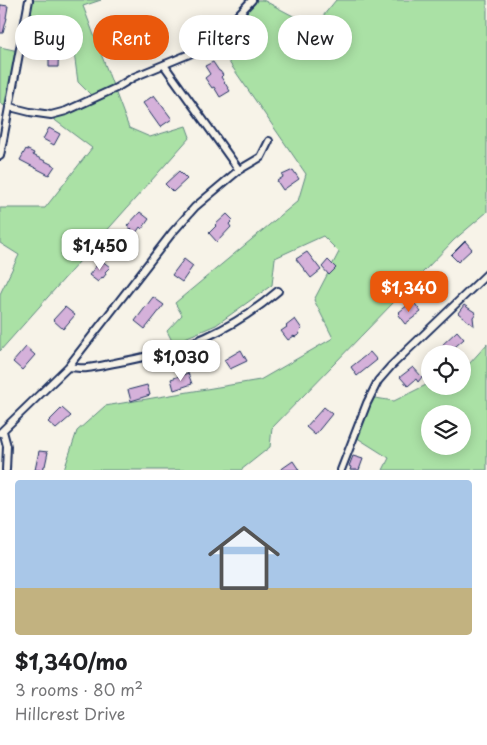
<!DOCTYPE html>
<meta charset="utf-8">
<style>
:root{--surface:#fff;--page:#f6f6f6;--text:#202124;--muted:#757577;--line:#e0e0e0;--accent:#ea580c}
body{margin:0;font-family:"Playpen Sans",sans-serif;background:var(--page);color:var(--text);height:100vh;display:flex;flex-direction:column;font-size:19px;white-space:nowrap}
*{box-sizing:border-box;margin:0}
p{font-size:16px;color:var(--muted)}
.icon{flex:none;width:28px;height:28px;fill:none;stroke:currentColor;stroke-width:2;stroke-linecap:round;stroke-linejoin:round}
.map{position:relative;height:470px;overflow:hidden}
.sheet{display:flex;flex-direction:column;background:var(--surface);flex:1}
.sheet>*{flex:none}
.top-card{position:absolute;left:15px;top:15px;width:458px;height:45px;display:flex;gap:10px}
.controls{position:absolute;left:421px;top:345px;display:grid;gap:10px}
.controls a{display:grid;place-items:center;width:50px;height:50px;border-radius:50%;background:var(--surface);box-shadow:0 2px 12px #0003;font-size:25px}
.price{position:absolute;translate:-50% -42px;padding:0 11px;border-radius:10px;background:#fff;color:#222;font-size:16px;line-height:32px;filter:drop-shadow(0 1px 2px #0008)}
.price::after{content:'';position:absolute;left:50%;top:30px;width:15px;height:11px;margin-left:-8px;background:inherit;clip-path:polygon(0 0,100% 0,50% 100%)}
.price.active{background:var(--accent);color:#fff}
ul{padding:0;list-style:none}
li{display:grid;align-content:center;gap:10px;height:265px;padding:0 15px}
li+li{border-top:1px solid var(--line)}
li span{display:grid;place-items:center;height:155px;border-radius:5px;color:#555}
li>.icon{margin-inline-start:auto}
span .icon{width:90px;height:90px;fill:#fffc;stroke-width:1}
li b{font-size:21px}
.tag{padding:0 18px;border-radius:22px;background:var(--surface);box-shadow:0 2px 12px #0003;font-size:18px;line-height:45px}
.tag.active{background:var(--accent);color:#fff}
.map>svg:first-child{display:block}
</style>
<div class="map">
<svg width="487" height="470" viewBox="0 0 487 470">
<rect width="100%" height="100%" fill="#f7f3e8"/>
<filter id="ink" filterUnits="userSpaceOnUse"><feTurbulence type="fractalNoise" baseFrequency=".02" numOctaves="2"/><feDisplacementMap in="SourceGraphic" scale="10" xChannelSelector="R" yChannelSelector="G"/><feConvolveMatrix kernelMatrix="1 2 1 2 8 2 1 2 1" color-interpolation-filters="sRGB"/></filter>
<g filter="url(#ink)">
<!-- green -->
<path fill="#aae1a5" stroke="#628882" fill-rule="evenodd" d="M31 0H101L83 6 129 128 150 137 186 126 190 137 0 351V294L19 255 0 243V208H45L92 148 48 115 93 97 78 82 72 38 27 24Z
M251 0H263L314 27 336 0H487V212L454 240 272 428 270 447 241 470H64L77 431 105 406 260 380 333 338 314 300 339 252 323 236 275 258 272 285 216 325 173 343 167 331 182 315 175 303 298 201 306 174 213 39Z
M0 47 23 52 12 111 0 103Z
M487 344V470H383L389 458 351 434 369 397 394 401 430 383V386H462L463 367 469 364ZM430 414H462V446H430Z"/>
<!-- building -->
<path fill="#d5b1da" stroke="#1b2f5e" d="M1 5 8 6 6 18H7L3 33H0V8Z
M121 22 125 33 110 39 114 51 105 54 98 34H100L99 30Z
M49 42 59 43 58 67H49V58H48Z
M213 62 219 71H220L223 75 221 77 230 91 220 97 214 87 212 88 205 78 210 74 205 66Z
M154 95 172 119 160 127 143 103Z
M49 128 60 134 54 145 43 139Z
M26 149 34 153 33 155 55 166 49 175 20 160Z
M293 170 299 179 283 190 277 181 283 177 282 175Z
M179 171 187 179 173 192 165 184Z
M140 212 149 219 142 229 140 227 136 233 127 226Z
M227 214 233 220 229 224 231 227 217 242 209 233 216 226 215 225Z
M465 241 472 249 458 262 451 255Z
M307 252 321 270 311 278 296 259Z
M184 259 193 266 182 282 172 275Z
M101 260 110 267 105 272 106 274 103 278 102 277 98 282 89 275Z
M328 260 336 268 329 275 322 267Z
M153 297 164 305 145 329 135 321Z
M413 301 421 312 405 324 398 315 400 313 399 312Z
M464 305 476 313 473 317 474 326 458 313Z
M65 307 75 315 63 329 53 320Z
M295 319 302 329 299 332 300 334 295 337 294 336 288 340 281 331 287 327 286 326Z
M457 331 464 339 448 353 441 346Z
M26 347 35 355 22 370 13 362Z
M241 350 247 361 230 369 224 360Z
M370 352 377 360 357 376 351 367Z
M413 367 422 377 418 382 416 379 408 386 400 377Z
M188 373 192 384 174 390 171 379Z
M147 385 150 395 131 401 128 390Z
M324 407 332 414 315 435 306 427Z
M62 408 71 416 56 429 48 422Z
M39 451 48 452 45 466H44L43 470H35Z
M353 456 363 459 359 470H350L351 467 349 466Z
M293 461 299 470H280Z"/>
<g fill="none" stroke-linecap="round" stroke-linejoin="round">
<defs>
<path id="street" d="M164 65 239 170
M10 107 30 112 51 115 66 111 116 88 134 77 192 53 209 41 237 16 252 0
M0 156 29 0
M68 367C74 367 81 369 87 368 99 367 112 363 125 361 186 349 230 332 278 291
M3 431 7 446 6 470
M0 433 68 367 172 233 195 207 239 170 261 157 269 141
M341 470 367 403 378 381 391 366 487 274"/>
</defs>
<!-- street casing -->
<use href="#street" stroke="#1b2f5e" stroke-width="10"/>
<!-- street -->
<use href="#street" stroke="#f7f3e8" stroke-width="6"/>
</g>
</g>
</svg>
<div class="controls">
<a><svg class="icon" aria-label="locate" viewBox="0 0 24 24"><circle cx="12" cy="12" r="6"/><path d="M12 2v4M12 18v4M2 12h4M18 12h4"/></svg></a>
<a><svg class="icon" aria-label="layers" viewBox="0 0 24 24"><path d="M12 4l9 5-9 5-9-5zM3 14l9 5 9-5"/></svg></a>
</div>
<b class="price" style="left:100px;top:271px">$1,450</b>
<b class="price active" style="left:409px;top:313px">$1,340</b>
<b class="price" style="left:181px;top:382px">$1,030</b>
<div class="top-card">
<a class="tag">Buy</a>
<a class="tag active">Rent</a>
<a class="tag">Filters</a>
<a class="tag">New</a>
</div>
</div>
<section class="sheet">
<ul>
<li><span style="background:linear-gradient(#a9c7e8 70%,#c2b280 0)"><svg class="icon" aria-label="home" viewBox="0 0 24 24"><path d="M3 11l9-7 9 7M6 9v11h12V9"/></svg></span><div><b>$1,340/mo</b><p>3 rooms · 80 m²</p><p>Hillcrest Drive</p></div></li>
</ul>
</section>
